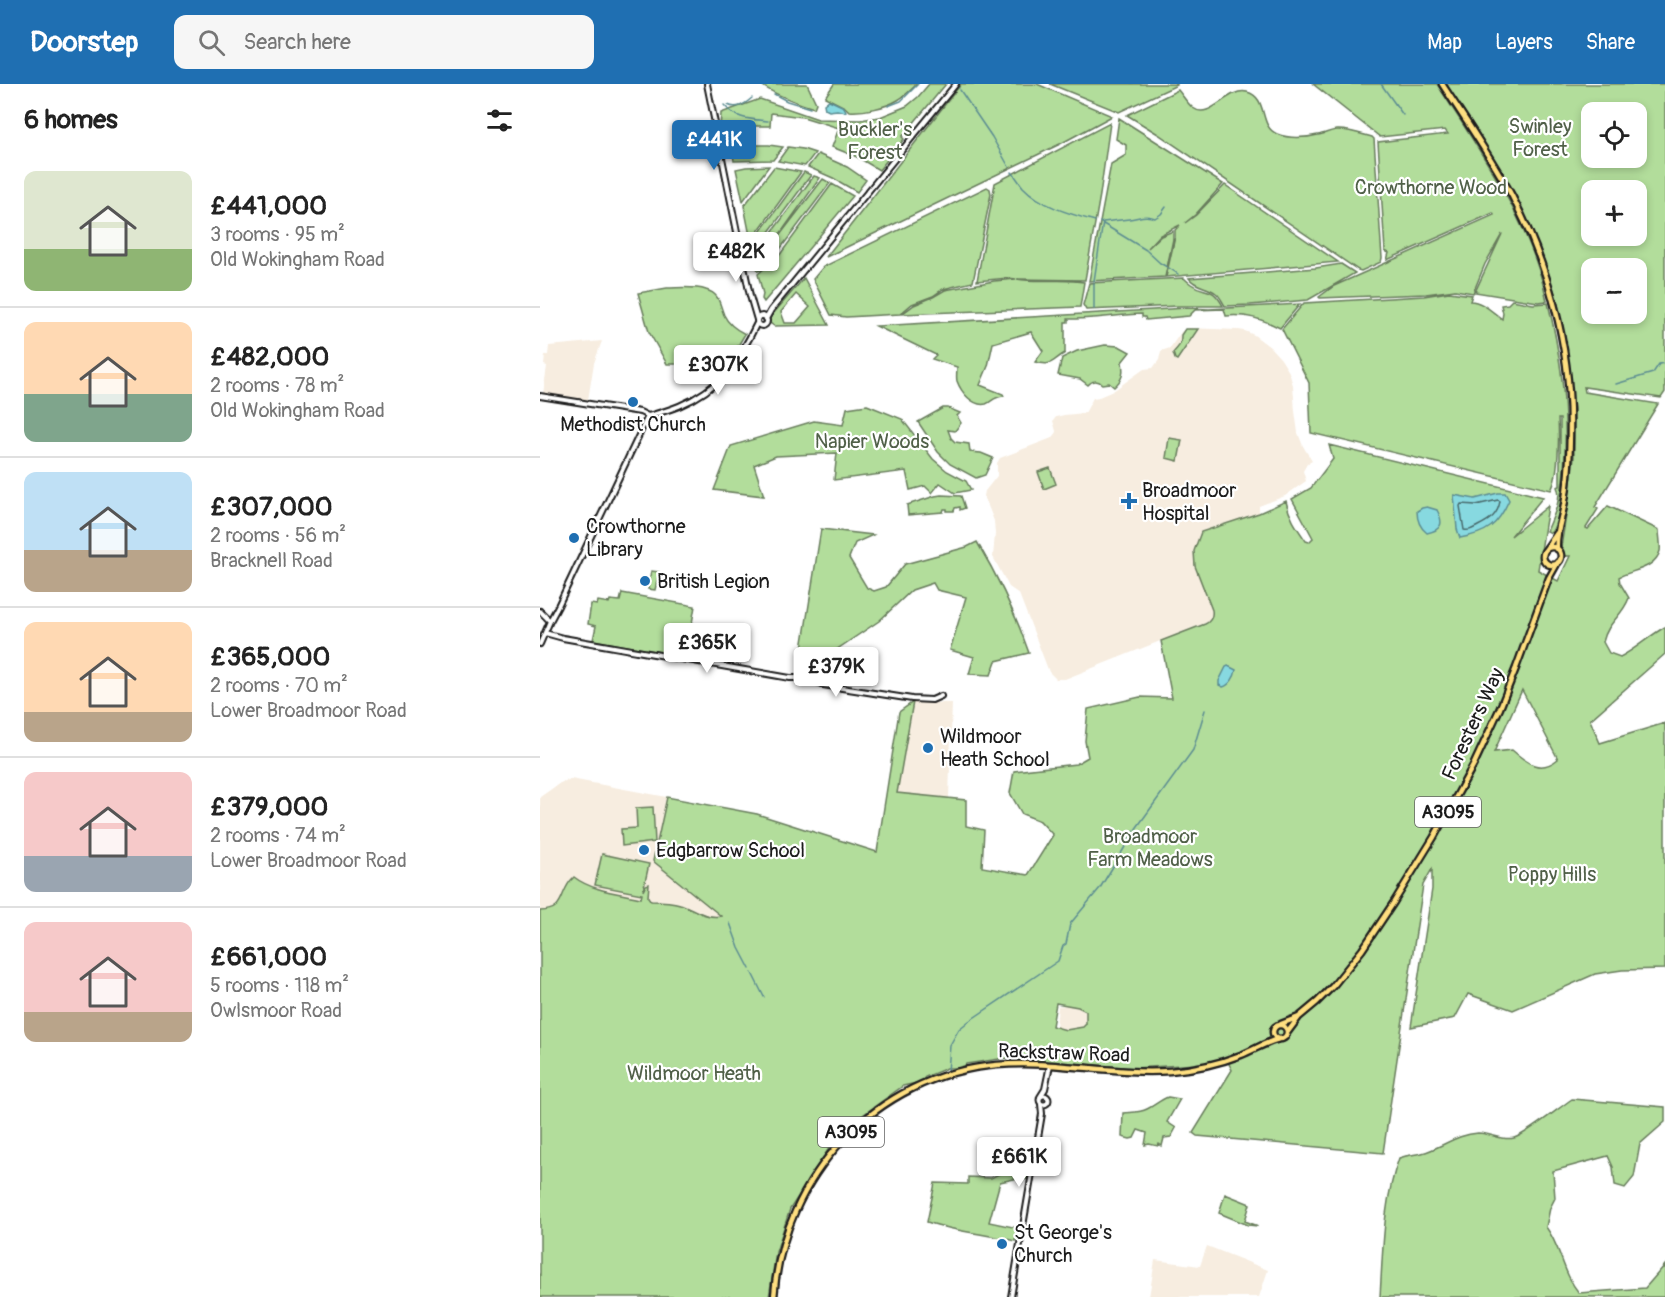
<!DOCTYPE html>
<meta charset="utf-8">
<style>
:root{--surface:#fff;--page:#f6f6f6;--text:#222;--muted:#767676;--line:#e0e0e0;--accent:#1f6fb2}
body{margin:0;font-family:Pangolin,sans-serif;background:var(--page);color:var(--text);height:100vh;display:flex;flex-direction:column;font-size:22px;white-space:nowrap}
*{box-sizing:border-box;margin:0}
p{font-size:20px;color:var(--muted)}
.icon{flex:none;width:33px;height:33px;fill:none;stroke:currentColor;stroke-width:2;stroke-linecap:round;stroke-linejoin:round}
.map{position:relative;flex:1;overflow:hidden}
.drawer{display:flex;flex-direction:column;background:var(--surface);width:540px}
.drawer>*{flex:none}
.tools{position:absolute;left:1041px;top:18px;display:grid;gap:12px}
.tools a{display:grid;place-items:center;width:66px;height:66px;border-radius:12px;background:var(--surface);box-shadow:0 3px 9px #0003;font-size:30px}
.price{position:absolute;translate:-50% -51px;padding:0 14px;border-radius:6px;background:#fff;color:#222;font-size:20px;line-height:39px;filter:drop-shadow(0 2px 3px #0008)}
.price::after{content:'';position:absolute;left:50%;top:36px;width:18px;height:14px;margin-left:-9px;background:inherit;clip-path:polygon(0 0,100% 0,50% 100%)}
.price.selected{background:var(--accent);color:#fff}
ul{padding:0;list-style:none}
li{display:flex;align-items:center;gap:18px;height:150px;padding:0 24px}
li+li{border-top:2px solid var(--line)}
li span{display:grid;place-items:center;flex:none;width:168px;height:120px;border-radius:12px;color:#555}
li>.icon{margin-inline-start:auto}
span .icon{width:72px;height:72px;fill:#fffc;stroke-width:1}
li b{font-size:26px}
h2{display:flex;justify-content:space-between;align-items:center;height:72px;padding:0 24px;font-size:26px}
header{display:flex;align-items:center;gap:36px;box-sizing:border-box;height:84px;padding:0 30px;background:var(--accent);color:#fff}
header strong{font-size:28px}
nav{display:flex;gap:33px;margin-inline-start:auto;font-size:21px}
.search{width:420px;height:54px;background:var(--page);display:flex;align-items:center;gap:15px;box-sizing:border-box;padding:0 21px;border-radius:12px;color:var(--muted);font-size:22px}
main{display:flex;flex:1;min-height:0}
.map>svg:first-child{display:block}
</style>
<header>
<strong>Doorstep</strong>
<div class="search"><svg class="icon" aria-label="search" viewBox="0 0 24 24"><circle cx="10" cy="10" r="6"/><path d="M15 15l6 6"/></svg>Search here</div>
<nav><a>Map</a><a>Layers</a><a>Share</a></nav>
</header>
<main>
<section class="drawer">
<h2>6 homes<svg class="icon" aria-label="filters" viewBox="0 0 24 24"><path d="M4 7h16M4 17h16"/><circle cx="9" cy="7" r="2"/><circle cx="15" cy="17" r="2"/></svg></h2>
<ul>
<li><span style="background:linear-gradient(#dfe7d0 65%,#8fb573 0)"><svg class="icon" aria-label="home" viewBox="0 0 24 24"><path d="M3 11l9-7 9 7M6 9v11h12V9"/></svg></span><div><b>£441,000</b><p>3 rooms · 95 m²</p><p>Old Wokingham Road</p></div></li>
<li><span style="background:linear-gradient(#ffd9b3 60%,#7fa58c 0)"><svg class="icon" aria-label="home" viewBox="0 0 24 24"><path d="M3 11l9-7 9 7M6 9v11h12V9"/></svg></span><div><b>£482,000</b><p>2 rooms · 78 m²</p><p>Old Wokingham Road</p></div></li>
<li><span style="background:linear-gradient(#bfe0f5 65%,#b9a48a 0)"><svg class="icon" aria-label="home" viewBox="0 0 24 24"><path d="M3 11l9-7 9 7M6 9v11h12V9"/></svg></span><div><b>£307,000</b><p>2 rooms · 56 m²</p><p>Bracknell Road</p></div></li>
<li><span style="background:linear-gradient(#ffd9b3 75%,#b9a48a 0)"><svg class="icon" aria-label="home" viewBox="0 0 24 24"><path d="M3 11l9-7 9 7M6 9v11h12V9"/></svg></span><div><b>£365,000</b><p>2 rooms · 70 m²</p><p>Lower Broadmoor Road</p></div></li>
<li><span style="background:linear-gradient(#f6c9c9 70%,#9aa5b1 0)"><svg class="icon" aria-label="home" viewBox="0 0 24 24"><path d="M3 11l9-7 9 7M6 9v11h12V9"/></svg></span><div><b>£379,000</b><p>2 rooms · 74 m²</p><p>Lower Broadmoor Road</p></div></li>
<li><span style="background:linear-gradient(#f6c9c9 75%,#b9a48a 0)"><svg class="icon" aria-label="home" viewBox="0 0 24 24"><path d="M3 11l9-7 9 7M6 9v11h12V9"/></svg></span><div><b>£661,000</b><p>5 rooms · 118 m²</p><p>Owlsmoor Road</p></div></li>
</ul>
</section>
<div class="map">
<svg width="1125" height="1213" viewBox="0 0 1125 1213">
<rect width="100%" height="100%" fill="#fff"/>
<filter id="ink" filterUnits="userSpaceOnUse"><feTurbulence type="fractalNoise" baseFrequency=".0167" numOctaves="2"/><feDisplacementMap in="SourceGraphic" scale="12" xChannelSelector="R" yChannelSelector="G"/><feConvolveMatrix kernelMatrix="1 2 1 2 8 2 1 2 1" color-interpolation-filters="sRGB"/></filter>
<g filter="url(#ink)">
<!-- built -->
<path fill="#f7ede0" d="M649 244 698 246 705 247 714 251 730 263 741 275 749 288 753 301 755 327 758 349 763 362 772 377 767 380 763 387 766 397 745 412 719 422V429L661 448 654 467 655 482 672 526V532L668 538 525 595H516L509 588 479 510 469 503 453 473 455 450 454 437 444 412 445 407 457 392V379L460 374 512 354 515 351 516 347 513 337 516 333 524 331 545 329 553 314 559 313 573 307 604 285 613 284 619 276 621 267 630 264 641 248 645 245Z
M62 257 54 279 48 316 3 310 7 282 4 281 5 271H8L9 262Z
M373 618 412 619 409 714 357 709Z
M31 695 217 730 189 838 32 841 0 834V713L20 699Z
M527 921 538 923 546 927V940L543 943 526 946 516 943 518 922Z
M667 1162 728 1186 719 1213H609L615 1176 660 1182Z"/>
<!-- green -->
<path fill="#b2dd9b" stroke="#677c5c" stroke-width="1.5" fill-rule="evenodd" d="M220 0H267L276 19 274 24C258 19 233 10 220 0Z
M294 0H377C371 6 365 12 358 16 345 24 323 28 309 27L305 23 285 13Z
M389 0H406L362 53 364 55 339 86 317 73 292 63 299 44 263 33 231 29 230 42H197L180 46 181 29 220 15 278 35 320 36 340 33 367 22 378 13Z
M421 0H497L572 32 520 60 286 173Z
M510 0H637V1L579 28Z
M773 0H897C939 66 991 138 1007 217L998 218 935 208 962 150 945 180 933 209 915 206 886 210 780 214 779 213 794 202 954 131 953 129 847 176 849 169 845 167 838 58 908 50 905 46 840 53Z
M906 0H1125V308L1121 314 1044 303 1045 308 1118 320 1055 423 1058 425 1046 444 1048 445 1068 422 1119 446C1119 452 1121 461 1120 467 1115 485 1092 486 1079 493L1080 499 1089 514C1082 533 1068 537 1063 558L1069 569 1080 573C1097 564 1109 552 1125 543V570L1050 636 1060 659 1125 639V885L1082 886 1055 890 973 926 928 910 915 934 871 943 892 805V785L883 801 843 1069 657 1052 653 1049 692 986 688 978 594 984 466 974 426 980 423 984H407L385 993 381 998 363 1002 320 1033 291 1061 250 1125 236 1168 229 1213H0V827C27 827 18 807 34 793 52 807 79 809 101 814L102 810 55 801 62 770 109 780 103 807 106 801 109 800 108 813 111 817C121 817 131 817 140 820 153 824 165 835 181 832L113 777 127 713 217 730 337 768 359 628 373 618 357 709 426 716V742L444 746 442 783 488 791 513 751 500 737 482 730 470 709 474 687 536 680 548 673 545 657 548 625 600 613 632 614 621 557 665 540C671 537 673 532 672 526L655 482 654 467 661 448 719 429 746 417C749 433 757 444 766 457L769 458 773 454 752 415 771 404 793 375 789 361 1003 413 971 452 1008 422 998 486 1018 497 1030 472H1025L1021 463 1030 407 1034 373V325L1028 276 1017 215 999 163 967 99 937 47ZM1052 28H1096V74H1052ZM1052 106H1096V152H1052ZM1052 184H1096V230H1052ZM982 606 1018 675C1000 690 987 679 972 666L954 668ZM516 919 538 923 546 927V940L543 943 526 946 512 942Z
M638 6C643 12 647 19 653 24 670 37 688 3 707 8 729 14 718 42 737 50 749 55 766 54 778 51 784 50 790 47 796 46 807 45 821 50 832 53L834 55 842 174 841 178 821 187 818 186 618 50 587 31Z
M579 34 683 100 655 131 645 139 656 131 685 101 798 178 626 193 635 153V146L640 141 620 151 608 164 621 152 633 147V155L625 193 549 197 571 80 586 71V61L576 55Z
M570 39 560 111 545 196 477 195C499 199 522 194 544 198L540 223 362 230 374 221 393 213 405 206 454 197 476 195 468 194 437 197 455 99Z
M211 61H229L243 63 233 76 194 77 192 63Z
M248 63 263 65 275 69 265 82 238 77Z
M278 70 307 83 326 96 317 108 293 94 268 83Z
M229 82 203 117 196 85 206 83Z
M234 83 261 88 211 157 204 122Z
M264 88 271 91 214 168 212 159Z
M274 92 280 94 230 164 283 95 290 99 228 181 239 172 292 100 313 112 224 218 222 215 223 210 218 190 226 183 218 187 214 172Z
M447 103 450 105 451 110 433 198 403 205 393 212 372 220 360 230 306 233 291 231 273 195 283 183Z
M801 180 815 189 768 216 710 221 685 222C682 217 680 212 676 209 667 202 655 203 649 194L776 184Z
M264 194 289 241 234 242 230 239V234L233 230ZM256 210 270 223 256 239H245L241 228Z
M644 194C646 196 648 198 651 200 666 211 671 200 683 222H638L546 226 543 221 549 199Z
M127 204C139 204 154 202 166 206 180 210 179 219 184 231 188 240 197 246 205 250L186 282 163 280H127L109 248 98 209Z
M909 208 932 211 930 217C942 217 952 228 962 235L963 229 961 221 968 220 972 216 993 220 1008 219C1023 280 1030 342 1022 404 1020 419 1019 436 1011 449L1007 447C1012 435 1023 414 1017 403L1020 402V335H1018C1019 351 1019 393 1011 406L771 349 769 299 742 245 764 219 884 212Z
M760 220 740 244C722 235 706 230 686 232L684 225 655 226 649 232 606 236 605 233H602V230C577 231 553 235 528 235V238H525V269C511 277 513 283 495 278L503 267 491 248 453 259 448 282 440 301 463 310 464 312C453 313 453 317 446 320 433 323 421 308 417 297 416 293 417 288 417 283L392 275 396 271 336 242 647 224 669 225Z
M645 245H658L637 276 635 275 633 269C639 261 641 263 641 251Z
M565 261 579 262 590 268 582 278C584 289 583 295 574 303L569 299 562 300C558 296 552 296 548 301L540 295 518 291 522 274 537 267Z
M327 321 362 335 393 375 407 387 426 397 431 406 415 409 400 399 392 409 385 402 370 406 366 387 294 396 297 369 236 372 214 381 224 412 174 406 191 362 274 337 303 341 307 324Z
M403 324H408L420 329 417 332 421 339 415 347 408 346 411 354 415 358 429 360 430 368 441 369 453 374 445 391 436 394 410 380 398 368 378 338Z
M629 354 642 356 638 377 626 374Z
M510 384 516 400 504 405 498 388Z
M401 411 421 412 425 424 420 426V423L415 424 414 427H407V425H404L403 428 368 431 367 421 395 412Z
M281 445 333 451 315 459 309 474 327 504 334 507 346 503 365 480 427 463 437 458C459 495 475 528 489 569L456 577 451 591 429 590 434 573 410 566 426 513 397 506 393 499 372 506 339 537 266 586 258 590Z
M111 487 119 488 115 506 108 505Z
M82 509 155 522 151 545 171 549 166 576 53 556 56 542 48 540 51 520 57 521 58 517 69 519 70 516 80 517Z
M113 723 115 758 82 762 81 745 97 744 96 724Z
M628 1013 640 1015 627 1038 636 1044 631 1053 624 1054 622 1062 619 1060 618 1062 609 1060 605 1061 607 1049 598 1046 594 1054 590 1055 582 1053 583 1029C591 1028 600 1029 607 1025 615 1021 620 1016 628 1013Z
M1032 1015 1125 1023V1038L1100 1060 1094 1093 1085 1104 1075 1101 1073 1083 1068 1072 1013 1087 1015 1114 1010 1124 1006 1143C1021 1163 1023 1190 1039 1209L1105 1204 1125 1181V1213H840C843 1166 843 1118 859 1074 869 1070 874 1071 882 1069 901 1064 917 1050 938 1049 951 1049 962 1057 974 1054 986 1051 1020 1023 1032 1015Z
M480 1072 492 1073 489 1095H474L460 1098 449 1138 478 1144 475 1157C446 1150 416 1148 387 1138L395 1099 428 1100V1093L451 1094 474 1082Z
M685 1110 710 1120 705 1137 718 1142 708 1141 679 1129Z"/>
<!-- water -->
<path fill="#87d9e0" stroke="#5c8d92" stroke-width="1.5" d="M289 16 304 23 306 27 305 28 297 26 289 27 285 25 284 20Z
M958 409H965L969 416C958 441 948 449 920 454L917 445 914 411 935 415Z
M887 423 897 426C904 439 902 446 887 449 879 443 877 436 877 427L882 424Z
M688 582 696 586C695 593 690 601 683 603L679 601V597L686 583Z"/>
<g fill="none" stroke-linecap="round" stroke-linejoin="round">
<!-- shore -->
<path stroke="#47686a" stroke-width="1.5" d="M958 416 960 417C958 431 950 436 938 442 932 445 930 447 924 446L920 422 921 420 936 421Z"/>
<!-- stream -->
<path stroke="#5c8d92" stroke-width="1.5" d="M841 0 863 31
M418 3 419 4
M420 6 452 53 469 83
M234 10 247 17 270 24
M184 21C197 36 210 35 228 37
M188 21C197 26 205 20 212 14
M348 22 361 17 378 0
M472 88C476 93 479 98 483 103 501 122 530 130 555 137
M560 138 606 166
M607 167 620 179 627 183
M629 184 638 190
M554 197 563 138C572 137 581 136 589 135 599 134 605 130 615 134L621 130 626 123
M554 225V199
M1076 300 1113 289 1119 280 1125 279
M595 746 653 666 665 626
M190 839 199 864 210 885
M212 889 224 913
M408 988 410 961 419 945 429 937 518 877 523 862 526 860 530 840 560 804 594 748"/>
<defs>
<path id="secondary" d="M167 0 210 212 217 236
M217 237a5 5 0 1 1 10 0a5 5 0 1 1-10 0Z
M226 235 231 226 416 0
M0 312 100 328 108 332
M108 332C119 329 129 326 139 322 180 305 199 277 217 239
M0 527 10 537
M5 549 23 554 250 594H258L267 588 274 596 283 601 372 615 392 616 401 612
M0 560 10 537 18 522 108 332
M499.5 1016a4.5 4.5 0 1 1 9 0a4.5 4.5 0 1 1-9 0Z
M500 1013 505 1005 510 981
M471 1213 502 1030 501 1020"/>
<path id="primary" d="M902 0C926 37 951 73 972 112 1008 181 1030 260 1030 339 1030 364 1029 391 1025 416 1023 432 1015 449 1017 465
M1003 472a9 9 0 1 1 18 0a9 9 0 1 1-18 0Z
M1006 465 1017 449
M741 940 759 933
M733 948a7 7 0 1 1 14 0a7 7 0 1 1-14 0Z
M747 949 759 933 777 918 793 902 822 866 854 818 894 753 934 680 960 624 976 584 1009 494 1018 478
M234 1213C242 1093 336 991 457 981 515 976 573 991 630 987 655 985 678 980 701 971 714 966 726 958 739 955"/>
</defs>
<!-- secondary casing -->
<use href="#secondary" stroke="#1c1c1c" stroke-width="8"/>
<!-- primary casing -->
<use href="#primary" stroke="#1c1c1c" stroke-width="9"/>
<!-- secondary -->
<use href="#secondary" stroke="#fff" stroke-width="4"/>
<!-- primary -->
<use href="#primary" stroke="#ffdf80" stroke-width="4.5"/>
</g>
</g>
<!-- markers -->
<g fill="#1f6fb2" stroke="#fff" stroke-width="2">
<circle cx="93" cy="318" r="6"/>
<path d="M586 408h6v6h6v6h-6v6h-6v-6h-6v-6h6z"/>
<circle cx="34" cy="454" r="6"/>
<circle cx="105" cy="497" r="6"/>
<circle cx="388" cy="664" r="6"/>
<circle cx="104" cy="766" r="6"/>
<circle cx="462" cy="1160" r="6"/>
</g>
<g text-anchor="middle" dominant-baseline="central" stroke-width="4.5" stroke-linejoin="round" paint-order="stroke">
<!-- shield labels -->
<g fill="#fff" stroke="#606060" stroke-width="1.5">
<rect x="875" y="713" width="66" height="30" rx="4.5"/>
<rect x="278" y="1033" width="66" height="30" rx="4.5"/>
</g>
<g font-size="18" font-weight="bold" fill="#1c1c1c">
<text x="908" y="728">A3095</text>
<text x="311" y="1048">A3095</text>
</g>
<!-- park labels -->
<g font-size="20" fill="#506048" stroke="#fff">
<text x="1000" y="42">Swinley<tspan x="1000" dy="23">Forest</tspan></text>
<text x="335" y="45">Buckler's<tspan x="335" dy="23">Forest</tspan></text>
<text x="891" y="103">Crowthorne Wood</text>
<text x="332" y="357">Napier Woods</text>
<text x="610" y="752">Broadmoor<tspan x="610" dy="23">Farm Meadows</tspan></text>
<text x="1012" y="790">Poppy Hills</text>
<text x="154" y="989">Wildmoor Heath</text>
</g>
<!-- poi labels -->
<g font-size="20" fill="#1c1c1c" stroke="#fff" text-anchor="start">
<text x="93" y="340" text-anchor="middle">Methodist Church</text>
<text x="602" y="406">Broadmoor<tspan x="602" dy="23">Hospital</tspan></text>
<text x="46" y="442">Crowthorne<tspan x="46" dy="23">Library</tspan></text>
<text x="117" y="497">British Legion</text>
<text x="400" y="652">Wildmoor<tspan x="400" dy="23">Heath School</tspan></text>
<text x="116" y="766">Edgbarrow School</text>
<text x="474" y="1148">St George's<tspan x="474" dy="23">Church</tspan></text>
</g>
<!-- street labels -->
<g font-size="20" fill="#1c1c1c" stroke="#fff">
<text transform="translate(933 640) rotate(-65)">Foresters Way</text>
<text transform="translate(524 969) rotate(2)">Rackstraw Road</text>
</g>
</g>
</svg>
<div class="tools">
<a><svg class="icon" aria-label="locate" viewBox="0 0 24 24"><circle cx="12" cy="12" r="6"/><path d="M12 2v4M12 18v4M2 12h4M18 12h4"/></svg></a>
<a>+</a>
<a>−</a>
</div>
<b class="price selected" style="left:174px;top:87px">£441K</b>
<b class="price" style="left:196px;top:199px">£482K</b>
<b class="price" style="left:178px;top:312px">£307K</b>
<b class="price" style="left:167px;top:590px">£365K</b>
<b class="price" style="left:296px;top:614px">£379K</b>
<b class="price" style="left:479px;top:1104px">£661K</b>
</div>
</main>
